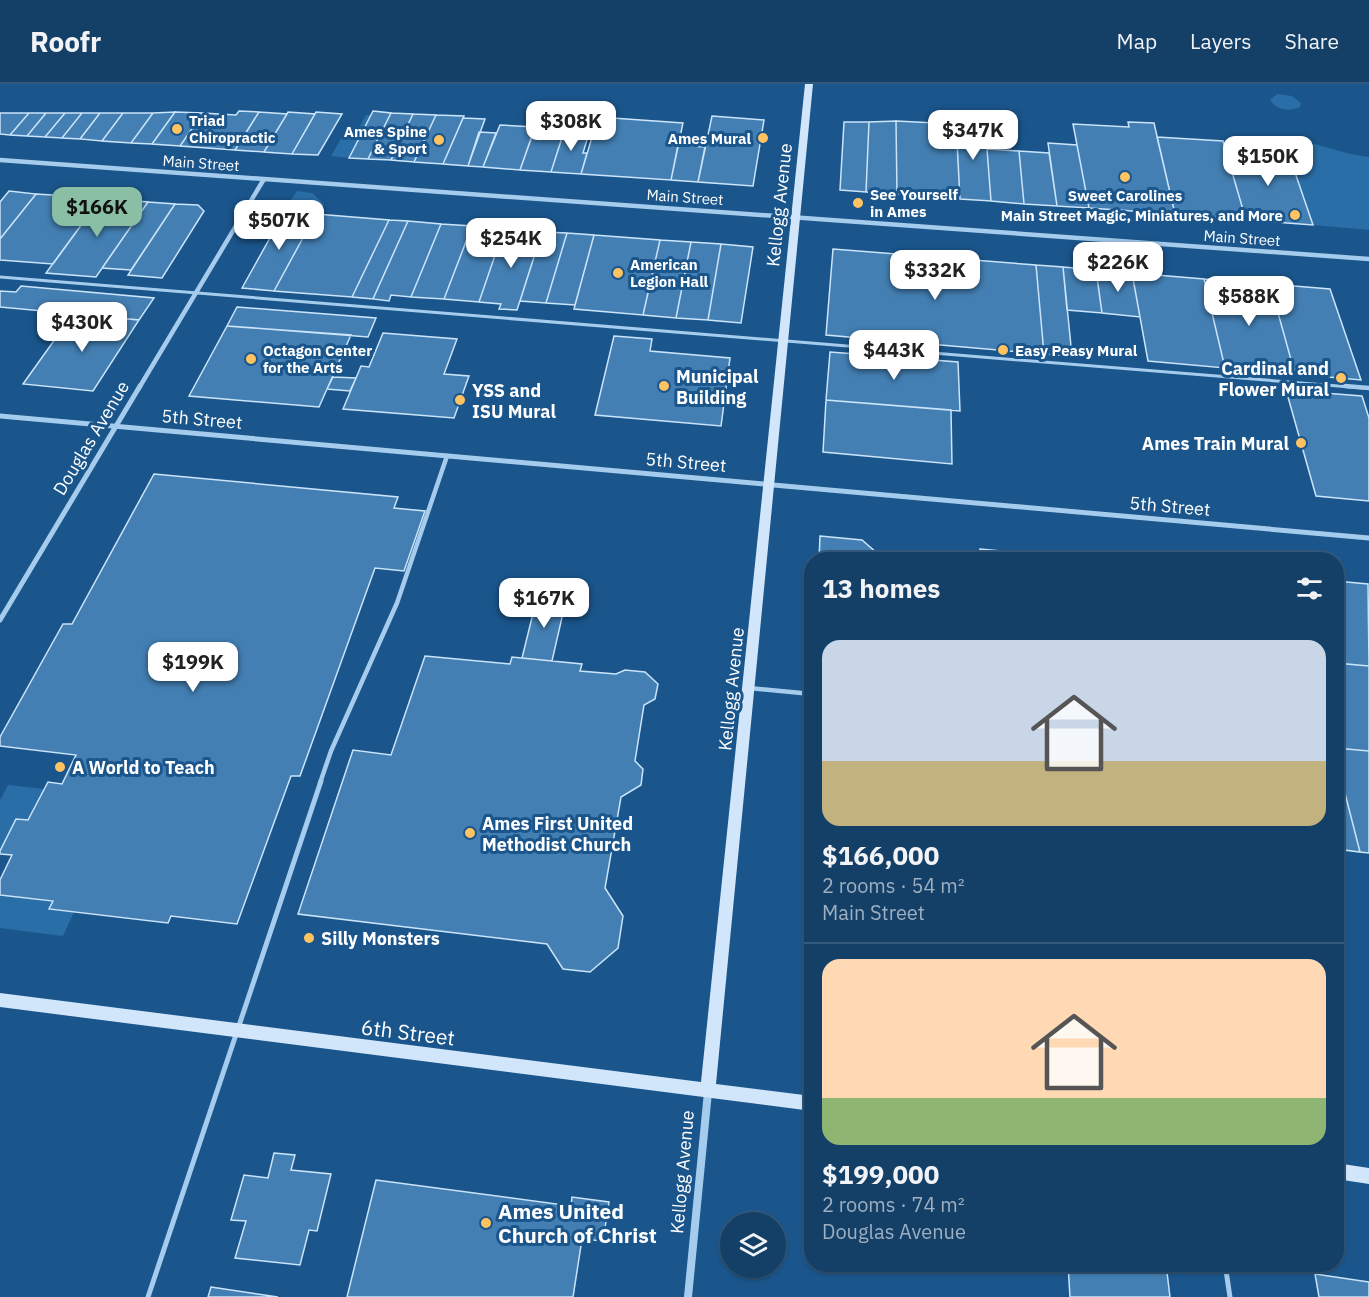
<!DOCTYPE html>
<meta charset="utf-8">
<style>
:root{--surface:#144068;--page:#1d476e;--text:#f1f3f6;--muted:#9dafc0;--line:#33597c;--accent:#8abfa5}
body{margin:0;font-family:"IBM Plex Sans",sans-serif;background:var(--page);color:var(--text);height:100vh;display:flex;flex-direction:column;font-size:22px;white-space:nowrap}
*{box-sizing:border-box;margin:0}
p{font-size:20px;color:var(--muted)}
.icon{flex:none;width:33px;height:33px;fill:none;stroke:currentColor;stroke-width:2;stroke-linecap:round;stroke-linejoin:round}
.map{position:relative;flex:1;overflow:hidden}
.details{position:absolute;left:804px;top:468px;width:540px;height:720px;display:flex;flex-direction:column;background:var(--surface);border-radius:24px;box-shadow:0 2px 4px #0004,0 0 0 2px var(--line)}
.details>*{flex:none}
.buttons{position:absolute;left:720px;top:1128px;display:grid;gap:12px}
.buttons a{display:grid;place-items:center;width:66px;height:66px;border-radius:50%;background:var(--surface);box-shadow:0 2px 4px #0004,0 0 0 2px var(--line);font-size:30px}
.price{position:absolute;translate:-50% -51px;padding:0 14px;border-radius:12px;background:#fff;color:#222;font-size:20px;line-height:39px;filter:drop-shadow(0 2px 3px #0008)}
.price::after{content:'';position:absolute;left:50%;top:36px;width:18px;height:14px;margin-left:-9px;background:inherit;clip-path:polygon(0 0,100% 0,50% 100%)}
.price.selected{background:var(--accent);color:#111}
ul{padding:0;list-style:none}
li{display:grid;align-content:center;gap:12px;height:318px;padding:0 18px}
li+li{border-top:2px solid var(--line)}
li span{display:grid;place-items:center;height:186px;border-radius:18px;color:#555}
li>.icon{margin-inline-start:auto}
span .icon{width:108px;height:108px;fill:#fffc;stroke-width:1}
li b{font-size:26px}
h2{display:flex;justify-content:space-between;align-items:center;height:72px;padding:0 18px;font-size:26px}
header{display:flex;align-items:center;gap:36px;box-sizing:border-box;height:84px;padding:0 30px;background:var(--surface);border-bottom:2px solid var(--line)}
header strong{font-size:28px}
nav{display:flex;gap:33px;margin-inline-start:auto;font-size:21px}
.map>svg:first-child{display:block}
</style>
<header>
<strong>Roofr</strong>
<nav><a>Map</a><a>Layers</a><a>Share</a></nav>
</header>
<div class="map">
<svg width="1369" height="1213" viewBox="0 0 1369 1213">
<rect width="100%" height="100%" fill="#1a558b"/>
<!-- green -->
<path fill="#2a6ea7" d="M1277 10 1292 12 1301 19 1300 23C1289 28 1276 26 1270 16Z
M366 31H371L349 74 331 72 344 49H356Z
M1282 55C1311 55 1339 70 1369 73V146L1313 141Z
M297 107 312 109 324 120 321 124 296 122 291 116Z
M8 701 44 705 28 736 0 767V716Z
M0 811 53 817 49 825 74 828 63 852 0 844Z"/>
<!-- building -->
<path fill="#437fb3" stroke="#cae4fa" stroke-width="1.5" d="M239 27 259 28 235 66 180 62 203 29 236 31Z
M373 27 391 29 368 75 349 74Z
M541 27 570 29 551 88 520 86Z
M175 28 152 60 131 59 153 29Z
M175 28 203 29 180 62 152 60Z
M259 28 287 30 264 68 235 66Z
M288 28 315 30 292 70 264 68Z
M316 28 342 30 318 71 292 70Z
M0 29H29L10 51 0 50Z
M29 29H46L27 52 10 51Z
M46 29H65L45 53 27 52Z
M65 29H82L62 54 45 53Z
M82 29H100L80 55 62 54Z
M100 29H123L102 57 80 55Z
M123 29H153L131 59 102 57Z
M391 29 413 30 391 76 368 75Z
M413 30 436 31 414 78 391 76Z
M436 31 464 32 443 80 414 78Z
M712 32 764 36 753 102 698 98Z
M598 33 683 39 671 96 581 90Z
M463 34 485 35 468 82 443 80Z
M896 37 956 40 960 115 897 110Z
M896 37 897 110 866 108 869 38Z
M956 37 985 39 991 117 960 115Z
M844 38H869L866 108 840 106Z
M1128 38 1154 39 1175 130 1089 124 1073 40 1129 43Z
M500 41 535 43 520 86 483 83Z
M565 44 590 46 583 69H587L581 90 551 88Z
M479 48 496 49 483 83 468 82Z
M1157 53 1223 57 1246 136 1175 130Z
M1048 59 1077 61 1089 124 1057 122Z
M678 61 705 63 698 98 671 96Z
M1225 64 1288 68 1313 141 1246 136Z
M987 65 1019 67 1024 120 991 117Z
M1019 67 1049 69 1057 122 1024 120Z
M9 107 36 110 0 155V118Z
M36 110 101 114 53 180 0 176V155Z
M101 114 148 118 96 193 46 189Z
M148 118 175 120 131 186 102 184Z
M175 120 198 121 204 127 162 194 128 191Z
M285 127 316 130 274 207 242 204Z
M316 130 389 136 352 213 274 207Z
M389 136 408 137 373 215 352 213Z
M408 137 441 140 411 213 391 211 389 217 373 215Z
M441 140 472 142 444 215 411 213Z
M472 142 504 145 479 218 444 215Z
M504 145 542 148 517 226 499 225 501 220 479 218Z
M542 148 567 149 546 219 520 217Z
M567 149 594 151 575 221 546 219Z
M594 151 660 156 643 231 574 225Z
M660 156 691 158 676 234 643 231Z
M691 158 721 160 708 236 676 234Z
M721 160 753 163 741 239 708 236Z
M833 165 1036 181 1044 270 826 251Z
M1036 181 1063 183 1072 272 1044 270Z
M1063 183 1096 186 1102 229 1067 226Z
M1096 186 1132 189 1140 233 1102 229Z
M1132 189 1204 195 1225 284 1148 277Z
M1204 195 1270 200 1295 290 1225 284Z
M1270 200 1330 205 1361 296 1295 290Z
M21 202 154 214 139 236 0 223V207L16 208Z
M237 223 376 234 368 253 227 242Z
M73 230 139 236 93 307 23 300Z
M227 242 351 251 319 323 189 312Z
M383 249 457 255 444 290 469 292 454 334 343 325 361 282 369 283Z
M614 252 652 255 650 267 730 274 721 342 595 331Z
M830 268 958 278 960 327 826 316Z
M333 293 356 294 350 307 327 305Z
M1286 306 1362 312 1369 334V417L1316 412Z
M826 316 951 326 952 380 823 368Z
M154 390 398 413 394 424 425 427 404 487 375 484 300 692H291L237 840 171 832 168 839 49 825 53 817 0 811V796L12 771 0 770V767L16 735 28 736 48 698 62 700 76 671 0 662V653L63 540H72Z
M820 452 862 456 885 476H819Z
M980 465 1099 476H981Z
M1336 497 1368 500 1369 582 1336 579Z
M537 513 566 516 552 577 522 574Z
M425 572 510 580 512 573 582 580 580 587 616 590 625 586 645 588 658 600 655 615 644 621 635 677 643 685 641 701 621 713 605 804 623 832 618 864 590 888 563 885 547 860 298 830 353 666 391 671Z
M1336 579 1369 582V667L1336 664Z
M1336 664 1369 667V769L1360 768 1336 674Z
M1336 674 1360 768 1336 765Z
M274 1069 295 1071 291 1086 331 1090 317 1147 309 1146 300 1181 235 1174 246 1137 231 1136 244 1091 268 1094Z
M376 1096 571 1122 572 1113 609 1118 603 1157 582 1155 573 1213H347Z
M1068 1180H1166L1170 1213H1070Z
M1315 1190 1369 1198V1213H1319Z
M211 1203 278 1213H208Z"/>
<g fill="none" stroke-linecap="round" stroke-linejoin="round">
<!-- lane-far2 -->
<path stroke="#a5cced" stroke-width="3" d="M0 193 1363 304"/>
<!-- lane-far1 -->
<path stroke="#a5cced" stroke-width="4.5" d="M1345 302 1369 304
M749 604 812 610
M320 699 331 667 397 519 447 372"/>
<!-- lane -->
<path stroke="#a5cced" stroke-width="5" d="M1225 1180 1230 1213
M148 1213 321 697"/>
<!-- street-far2 -->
<path stroke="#a5cced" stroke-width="4.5" d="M0 76 1369 175
M139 304 264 95"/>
<!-- street-far1 -->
<path stroke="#a5cced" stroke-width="5" d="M0 332 1369 454
M0 536 140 302"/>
<!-- street -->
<path stroke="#a5cced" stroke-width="8" d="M688 1213 708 1008"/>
<!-- secondary -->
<path fill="#d1e6fa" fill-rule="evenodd" d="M805 0H813L716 1000 812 1012V1027L0 923V909L701 998Z
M1336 1079 1369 1084V1100L1336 1095Z"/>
</g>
<!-- markers -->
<g fill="#ffc361" stroke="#1a558b" stroke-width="2">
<circle cx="177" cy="45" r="6"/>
<circle cx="763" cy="54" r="6"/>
<circle cx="439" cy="56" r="6"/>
<circle cx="1125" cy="93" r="6"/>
<circle cx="858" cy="119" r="6"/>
<circle cx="1295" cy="131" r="6"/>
<circle cx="618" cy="189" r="6"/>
<circle cx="1003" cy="266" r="6"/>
<circle cx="251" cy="275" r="6"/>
<circle cx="1341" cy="294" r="6"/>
<circle cx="664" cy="302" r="6"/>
<circle cx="460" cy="316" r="6"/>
<circle cx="1301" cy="359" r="6"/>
<circle cx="60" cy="683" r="6"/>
<circle cx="470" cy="749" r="6"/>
<circle cx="309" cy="854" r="6"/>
<circle cx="486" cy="1139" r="6"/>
</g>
<g text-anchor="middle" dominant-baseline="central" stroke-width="6" stroke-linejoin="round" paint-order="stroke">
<!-- far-poi labels -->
<g font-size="15" font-weight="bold" fill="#fff" stroke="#1a558b" text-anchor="start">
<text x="189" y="36">Triad<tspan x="189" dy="17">Chiropractic</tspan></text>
<text x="427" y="47" text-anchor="end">Ames Spine<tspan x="427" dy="17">&amp; Sport</tspan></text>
<text x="751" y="54" text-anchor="end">Ames Mural</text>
<text x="870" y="110">See Yourself<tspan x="870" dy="17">in Ames</tspan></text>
<text x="1125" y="111" text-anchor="middle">Sweet Carolines</text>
<text x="1283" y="131" text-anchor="end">Main Street Magic, Miniatures, and More</text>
<text x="630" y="180">American<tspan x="630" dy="17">Legion Hall</tspan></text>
<text x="263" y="266">Octagon Center<tspan x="263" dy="17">for the Arts</tspan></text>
<text x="1015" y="266">Easy Peasy Mural</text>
</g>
<!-- far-street labels -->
<g font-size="15" fill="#fff" stroke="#1a558b">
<text transform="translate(201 79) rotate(4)">Main Street</text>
<text transform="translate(685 113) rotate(4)">Main Street</text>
<text transform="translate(1242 154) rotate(4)">Main Street</text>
</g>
<!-- street labels -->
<g font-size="18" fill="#fff" stroke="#1a558b">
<text transform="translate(779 121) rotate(-84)">Kellogg Avenue</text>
<text transform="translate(202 335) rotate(5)">5th Street</text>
<text transform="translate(91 354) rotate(-59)">Douglas Avenue</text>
<text transform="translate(686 378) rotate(5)">5th Street</text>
<text transform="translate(1170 422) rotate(5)">5th Street</text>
<text transform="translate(731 605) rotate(-84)">Kellogg Avenue</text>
<text transform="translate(682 1088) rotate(-85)">Kellogg Avenue</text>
</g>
<!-- poi labels -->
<g font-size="18" font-weight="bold" fill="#fff" stroke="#1a558b" text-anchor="start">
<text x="1329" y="284" text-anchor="end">Cardinal and<tspan x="1329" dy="21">Flower Mural</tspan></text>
<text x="676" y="292">Municipal<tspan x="676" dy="21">Building</tspan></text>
<text x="472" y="306">YSS and<tspan x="472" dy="21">ISU Mural</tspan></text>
<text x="1289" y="359" text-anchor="end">Ames Train Mural</text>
<text x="72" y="683">A World to Teach</text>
<text x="482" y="739">Ames First United<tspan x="482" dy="21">Methodist Church</tspan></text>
<text x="321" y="854">Silly Monsters</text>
</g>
<!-- near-street labels -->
<g font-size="21" fill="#fff" stroke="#1a558b">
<text transform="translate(408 948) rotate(7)">6th Street</text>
</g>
<!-- near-poi labels -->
<g font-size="21" font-weight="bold" fill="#fff" stroke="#1a558b" text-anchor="start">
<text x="498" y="1127">Ames United<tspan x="498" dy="24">Church of Christ</tspan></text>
</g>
</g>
</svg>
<div class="buttons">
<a><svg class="icon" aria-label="layers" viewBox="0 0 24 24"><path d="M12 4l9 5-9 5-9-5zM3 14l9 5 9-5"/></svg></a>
</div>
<b class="price" style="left:571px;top:68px">$308K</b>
<b class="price" style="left:973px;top:77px">$347K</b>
<b class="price" style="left:1268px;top:103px">$150K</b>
<b class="price selected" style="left:97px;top:154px">$166K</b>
<b class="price" style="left:279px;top:167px">$507K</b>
<b class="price" style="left:511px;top:185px">$254K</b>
<b class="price" style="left:1118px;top:209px">$226K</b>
<b class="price" style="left:935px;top:217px">$332K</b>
<b class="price" style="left:1249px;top:243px">$588K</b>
<b class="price" style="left:82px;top:269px">$430K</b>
<b class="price" style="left:894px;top:297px">$443K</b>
<b class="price" style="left:544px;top:545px">$167K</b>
<b class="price" style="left:193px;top:609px">$199K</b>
<section class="details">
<h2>13 homes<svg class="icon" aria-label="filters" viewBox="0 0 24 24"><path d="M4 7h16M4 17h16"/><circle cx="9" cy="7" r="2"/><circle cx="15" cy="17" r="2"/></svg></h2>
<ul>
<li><span style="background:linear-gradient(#c9d6e8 65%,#c2b280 0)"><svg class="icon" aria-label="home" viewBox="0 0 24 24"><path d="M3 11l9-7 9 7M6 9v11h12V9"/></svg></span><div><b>$166,000</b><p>2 rooms · 54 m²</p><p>Main Street</p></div></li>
<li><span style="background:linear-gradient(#ffd9b3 75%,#8fb573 0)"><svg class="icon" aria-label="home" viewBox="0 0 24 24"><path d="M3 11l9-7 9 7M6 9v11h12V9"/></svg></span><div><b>$199,000</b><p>2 rooms · 74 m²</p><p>Douglas Avenue</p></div></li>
</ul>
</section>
</div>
